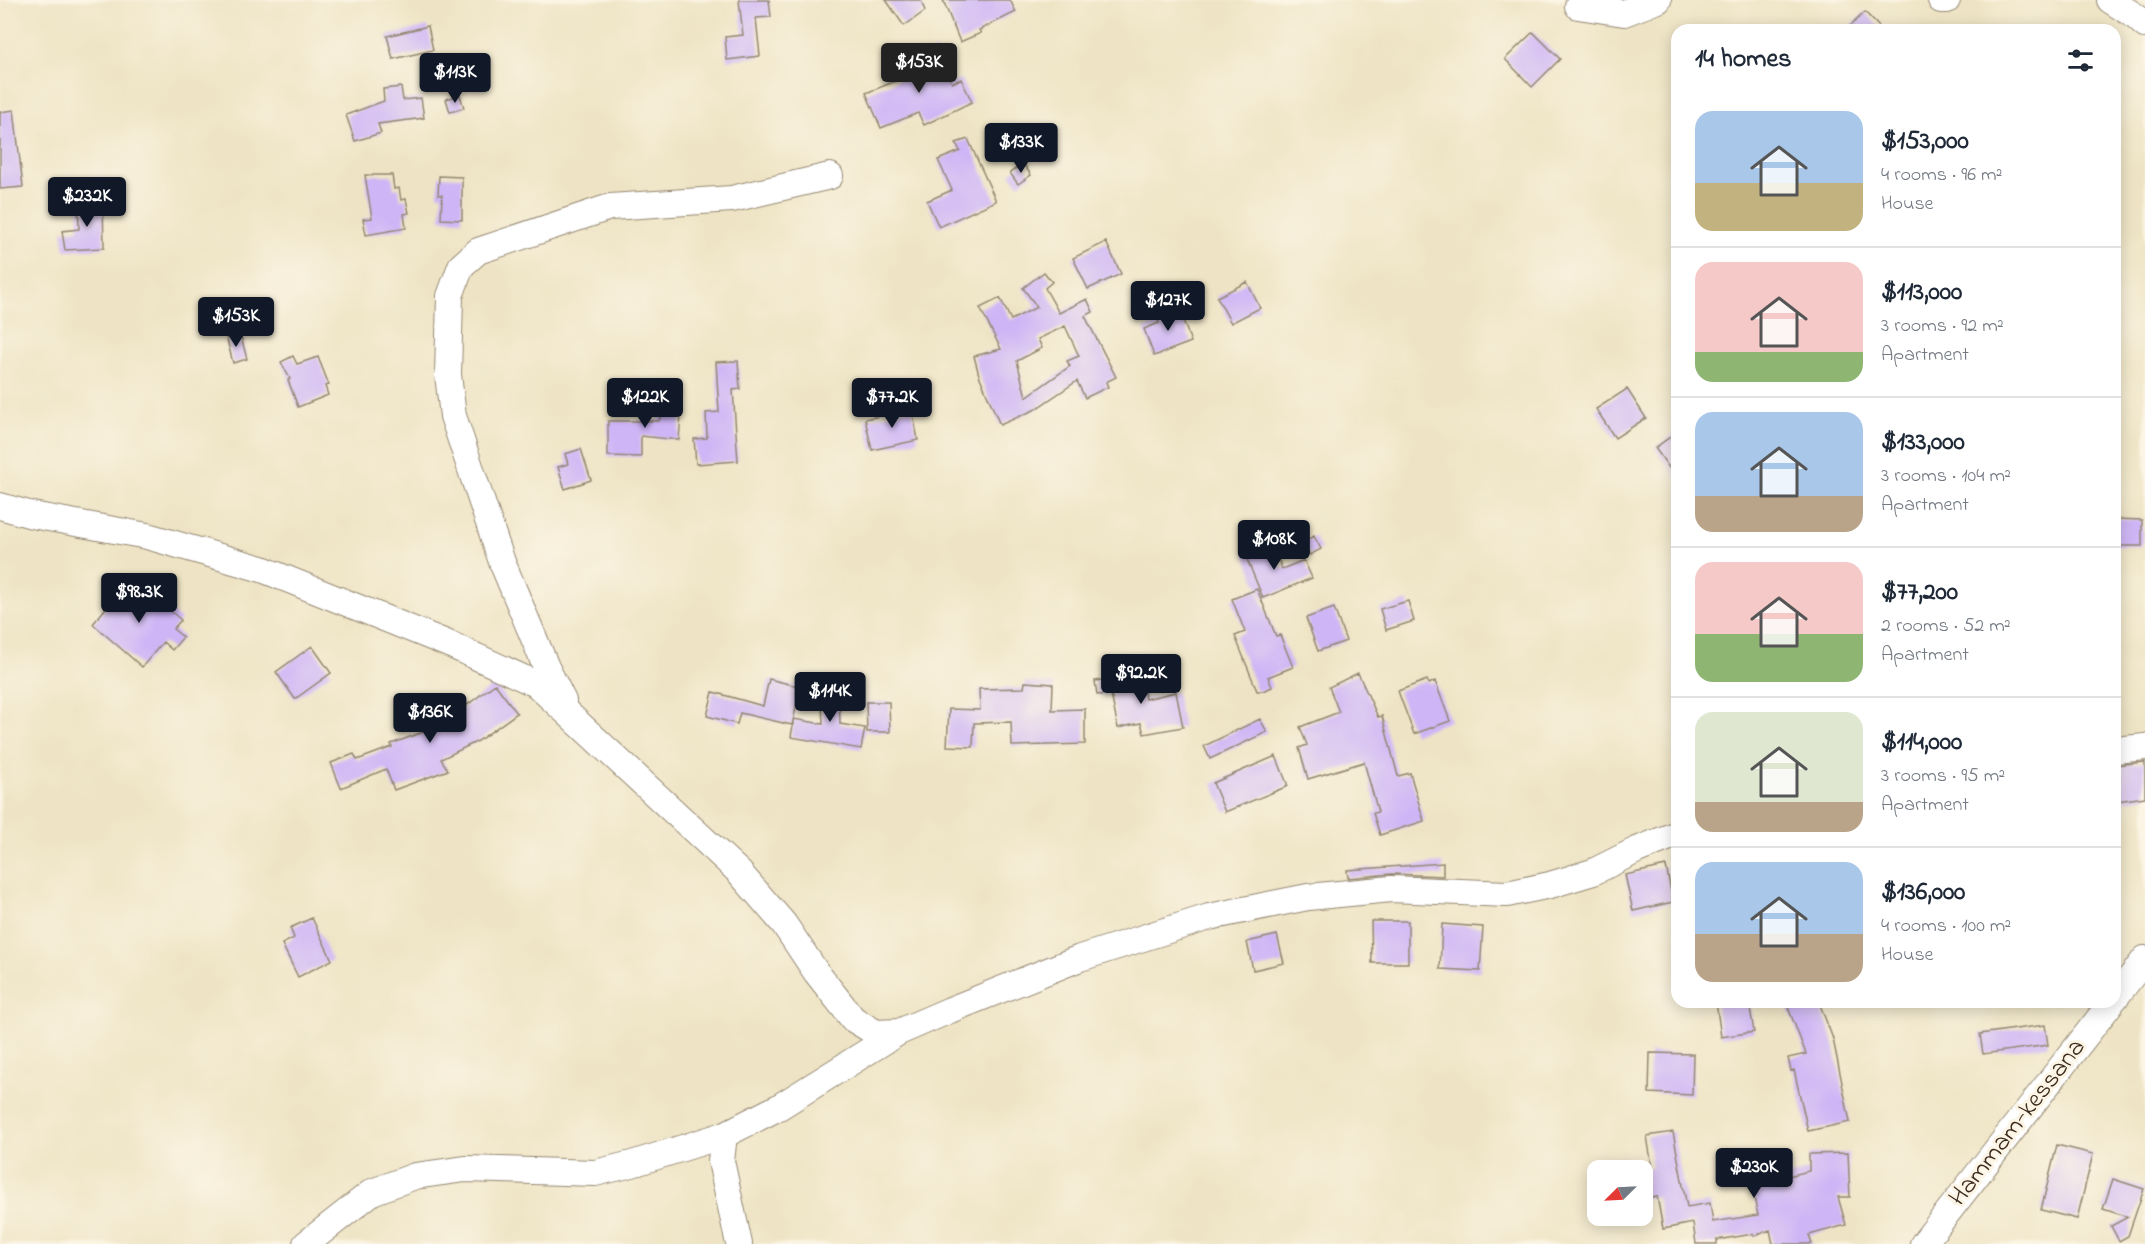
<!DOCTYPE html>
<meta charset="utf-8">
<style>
:root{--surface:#fff;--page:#f2f2f3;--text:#1f2937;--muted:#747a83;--line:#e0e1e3;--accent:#111827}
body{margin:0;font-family:"Indie Flower",sans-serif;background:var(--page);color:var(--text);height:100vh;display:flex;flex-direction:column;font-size:22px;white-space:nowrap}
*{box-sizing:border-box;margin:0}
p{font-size:20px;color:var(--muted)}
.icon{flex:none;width:33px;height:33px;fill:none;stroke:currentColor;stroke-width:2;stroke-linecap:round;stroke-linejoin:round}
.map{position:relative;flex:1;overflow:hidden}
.details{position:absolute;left:1671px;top:24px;width:450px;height:984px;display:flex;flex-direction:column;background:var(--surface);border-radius:18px;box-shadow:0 3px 15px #0003}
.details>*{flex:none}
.needle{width:39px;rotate:246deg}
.buttons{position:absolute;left:1587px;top:1160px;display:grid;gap:12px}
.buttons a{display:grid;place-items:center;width:66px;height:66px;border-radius:12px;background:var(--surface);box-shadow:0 3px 15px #0003;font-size:30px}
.price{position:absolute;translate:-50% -51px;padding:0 14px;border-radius:6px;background:var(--accent);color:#fff;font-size:20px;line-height:39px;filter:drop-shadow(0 2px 3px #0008)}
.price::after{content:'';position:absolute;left:50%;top:36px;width:18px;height:14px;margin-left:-9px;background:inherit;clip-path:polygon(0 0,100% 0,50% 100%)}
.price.selected{background:#222;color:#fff}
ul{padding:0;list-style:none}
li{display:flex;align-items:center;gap:18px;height:150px;padding:0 24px}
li+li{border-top:2px solid var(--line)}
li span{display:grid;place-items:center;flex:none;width:168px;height:120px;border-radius:18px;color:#555}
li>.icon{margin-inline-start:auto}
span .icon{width:72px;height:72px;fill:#fffc;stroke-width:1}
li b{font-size:26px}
h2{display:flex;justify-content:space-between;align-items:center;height:72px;padding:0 24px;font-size:26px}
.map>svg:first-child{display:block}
</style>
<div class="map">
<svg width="2145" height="1244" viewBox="0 0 2145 1244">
<rect width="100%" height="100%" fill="#fcf5e5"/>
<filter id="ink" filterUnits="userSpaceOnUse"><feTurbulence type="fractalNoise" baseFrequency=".0167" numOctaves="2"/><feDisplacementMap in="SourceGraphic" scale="12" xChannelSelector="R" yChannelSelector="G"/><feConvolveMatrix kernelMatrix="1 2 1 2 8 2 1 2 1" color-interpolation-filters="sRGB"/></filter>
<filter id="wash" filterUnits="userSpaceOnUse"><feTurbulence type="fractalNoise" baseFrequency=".008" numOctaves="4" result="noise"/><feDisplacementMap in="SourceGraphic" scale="24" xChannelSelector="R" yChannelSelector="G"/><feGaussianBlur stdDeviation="1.35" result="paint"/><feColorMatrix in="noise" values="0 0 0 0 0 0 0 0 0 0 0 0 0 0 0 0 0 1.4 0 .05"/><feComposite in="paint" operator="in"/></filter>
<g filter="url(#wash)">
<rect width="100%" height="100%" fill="#eee4c5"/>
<g id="blocks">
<!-- building -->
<path fill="#ceb5f6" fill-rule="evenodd" d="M739 0H769L771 17 756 18 760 56 727 60 725 37 743 35Z
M886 0H921L925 11 904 26Z
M943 0H1010L1016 12 979 30 981 33 960 42Z
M1865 12 1882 30H1846Z
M428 26 433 50 393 59 387 36Z
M1533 32 1560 59 1532 87 1505 59Z
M936 50 944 74 947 73 952 83 961 79 972 102 924 125 918 113 881 128 866 93 918 72 912 60Z
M401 87 403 100 421 98 424 118 378 124 381 133 355 141 346 115 384 101 383 89Z
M460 95 464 108 450 112 446 99Z
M14 110 23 187 0 189V112Z
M968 139 996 201 939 227 927 201 952 190 938 160 960 151 956 143Z
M1023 163 1031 175 1018 184 1010 173Z
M365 175H392L394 189 399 188 401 200 406 199 409 213 404 214 406 228 366 235 363 219 372 218Z
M439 176 462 177V220L441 219 442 195H438Z
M78 202H103L104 248 65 250 62 231 79 229Z
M1106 242 1121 274 1088 289 1073 258Z
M1044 272 1052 282 1045 288 1059 313 1087 299 1093 312 1085 316 1116 377 1106 382 1108 387 1085 398 1077 381 1034 410 1000 425 979 375 974 356 1001 349 980 308 1000 298 1011 320 1037 307 1023 288ZM1065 326 1079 356 1067 361 1070 366 1026 397 1017 361 1042 348 1038 339Z
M1247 282 1260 308 1231 323 1217 297Z
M1178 306 1191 342 1154 356 1144 329 1159 323 1156 314Z
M240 333 247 359 233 363 226 336Z
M293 356 297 364 318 357 329 385 325 386 328 395 298 407 288 380 290 379 281 362Z
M738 361 740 389 733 390 738 461 696 464 694 439 707 438 706 413 719 412 716 362Z
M671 387 682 391 679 415H681L679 440 641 436V457L608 456V421H659Z
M1627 389 1646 418 1615 438 1596 409Z
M912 409 918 440 872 450 865 419Z
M1677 432V479L1655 448Z
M581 449 591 480 565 489 558 467 568 464 565 454Z
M2115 519 2142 520V546H2115Z
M1314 536 1321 549 1310 555 1303 542Z
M1271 541 1282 569 1304 560 1312 578 1263 598 1244 552Z
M130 582 140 594 145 589 181 620 173 629 183 637 172 650 163 642 142 667 93 624 118 593Z
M1257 589 1276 636 1280 635 1293 667 1268 677 1272 687 1263 691H1257L1235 636 1245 632 1232 599Z
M1408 601 1414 621 1386 630 1380 609Z
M1334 608 1346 641 1318 651 1306 618Z
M312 646 331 673 295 699 276 672Z
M1358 673 1378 717 1382 716 1398 776 1410 773 1424 821 1380 835 1373 813 1378 812 1364 762 1308 779 1299 748 1307 745 1300 727 1339 712 1329 687Z
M1142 676 1145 699 1176 692 1183 727 1144 734 1141 723 1118 728 1111 694 1097 695 1095 681Z
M769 679 801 687 792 725 740 713 737 724 707 716 713 692 763 706Z
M1427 680 1429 684 1435 681 1450 721 1414 734 1398 691Z
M1025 682 1053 684 1052 710 1085 709V744L1012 746 1011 722 974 723 973 747 947 746 949 709 980 710 979 689 1024 688Z
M839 683 840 724 865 728 861 749 791 737 794 719 823 724 821 684Z
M495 684 517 713 478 741 441 759 448 770 394 790 386 769 341 788 331 763 354 754 357 760 392 747 391 744 434 728 432 723 463 708Z
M866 702H889L890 732H867Z
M1260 719 1267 732 1210 759 1204 746Z
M1276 756 1288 786 1225 812 1213 783Z
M2145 762V797L2117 801 2115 765Z
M1443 863V876L1391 874 1348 878 1347 870Z
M1666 866 1673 902 1633 911 1625 875Z
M312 918 332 960 298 977 282 944 294 938 290 928Z
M1371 921H1408V963H1372Z
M1442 924 1483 927 1480 971 1440 969Z
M1277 935 1284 963 1253 970 1247 942Z
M1716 1002H1749L1754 1032 1721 1037Z
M1786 1002H1819L1833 1039 1850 1122 1808 1131 1794 1070 1791 1071 1788 1058 1806 1054Z
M2045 1025 2048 1045 1983 1054 1980 1034Z
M1650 1053 1693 1054 1692 1095 1649 1093Z
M1673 1132 1687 1207 1710 1203 1713 1222 1758 1215 1751 1185 1809 1171V1154L1848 1153 1850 1197H1838L1846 1225 1809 1235 1812 1244H1773L1770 1230 1754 1236 1753 1234 1717 1240V1244H1696L1693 1223 1663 1229 1657 1196 1642 1199V1168L1652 1167 1647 1136Z
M2057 1145 2093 1154 2077 1219 2041 1210Z
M2113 1179 2144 1189 2128 1236 2119 1241 2111 1226 2128 1217 2103 1209Z"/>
</g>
</g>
<g filter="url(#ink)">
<use href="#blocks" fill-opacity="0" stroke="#948772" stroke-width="1.5"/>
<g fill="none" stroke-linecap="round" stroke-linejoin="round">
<defs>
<path id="minor" d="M1941 0H1947
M2110 0 2135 16 2145 25
M1578 6 1624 13 1658 0
M0 506 32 515 147 536 262 569 451 645 536 684 739 872 784 924 816 972 853 1019 876 1033 899 1032 950 1010 1080 958 1209 917 1308 897 1391 889 1507 894 1550 885 1593 872 1637 850 1677 834
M563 701 546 667 502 562 453 416 448 375 450 296 461 266 478 251 610 207 732 199 830 176
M2115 750 2145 747
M2115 998 2145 959
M724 1135 721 1161 739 1244
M306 1244 372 1192 415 1176 465 1169 595 1173 632 1164 724 1135 779 1107 899 1032
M1923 1244 2112 1002"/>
</defs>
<!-- minor casing -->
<use href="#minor" stroke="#948772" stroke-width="28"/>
<!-- minor -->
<use href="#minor" stroke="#fff" stroke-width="26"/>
</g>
</g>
<g text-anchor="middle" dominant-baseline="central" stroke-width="6" stroke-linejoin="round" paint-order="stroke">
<!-- street labels -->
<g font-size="26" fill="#3b2a1e" stroke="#fcf5e5">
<text transform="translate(2018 1123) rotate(-52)">Hammam-kessana</text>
</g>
</g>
</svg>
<div class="buttons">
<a><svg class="needle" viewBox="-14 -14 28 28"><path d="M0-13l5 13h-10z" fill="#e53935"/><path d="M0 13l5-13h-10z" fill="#747a83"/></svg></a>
</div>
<b class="price selected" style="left:919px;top:94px">$153K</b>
<b class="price" style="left:455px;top:104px">$113K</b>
<b class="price" style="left:1021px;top:174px">$133K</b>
<b class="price" style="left:87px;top:228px">$232K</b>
<b class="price" style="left:1168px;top:332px">$127K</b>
<b class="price" style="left:236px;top:348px">$153K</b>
<b class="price" style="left:645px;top:429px">$122K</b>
<b class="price" style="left:892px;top:429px">$77.2K</b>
<b class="price" style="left:1274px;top:571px">$108K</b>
<b class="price" style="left:139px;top:624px">$98.3K</b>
<b class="price" style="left:1141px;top:705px">$92.2K</b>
<b class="price" style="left:830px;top:723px">$114K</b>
<b class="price" style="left:430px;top:744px">$136K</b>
<b class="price" style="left:1754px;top:1199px">$230K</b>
<section class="details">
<h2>14 homes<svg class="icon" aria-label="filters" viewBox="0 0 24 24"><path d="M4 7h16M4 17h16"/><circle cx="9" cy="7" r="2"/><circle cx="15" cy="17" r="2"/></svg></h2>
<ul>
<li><span style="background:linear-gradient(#a9c7e8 60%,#c2b280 0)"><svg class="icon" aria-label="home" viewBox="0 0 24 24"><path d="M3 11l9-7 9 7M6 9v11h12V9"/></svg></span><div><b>$153,000</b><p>4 rooms · 96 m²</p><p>House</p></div></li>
<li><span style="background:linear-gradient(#f6c9c9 75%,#8fb573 0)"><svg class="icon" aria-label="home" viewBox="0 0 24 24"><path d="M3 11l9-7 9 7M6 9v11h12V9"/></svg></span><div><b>$113,000</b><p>3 rooms · 92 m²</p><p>Apartment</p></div></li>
<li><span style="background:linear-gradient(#a9c7e8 70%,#b9a48a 0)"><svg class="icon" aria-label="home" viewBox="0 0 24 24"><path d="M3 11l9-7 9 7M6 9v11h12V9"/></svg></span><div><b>$133,000</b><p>3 rooms · 104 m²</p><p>Apartment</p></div></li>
<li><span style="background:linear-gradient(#f6c9c9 60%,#8fb573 0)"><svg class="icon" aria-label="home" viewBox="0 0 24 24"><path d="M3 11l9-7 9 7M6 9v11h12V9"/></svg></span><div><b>$77,200</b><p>2 rooms · 52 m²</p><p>Apartment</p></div></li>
<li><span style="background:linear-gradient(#dfe7d0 75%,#b9a48a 0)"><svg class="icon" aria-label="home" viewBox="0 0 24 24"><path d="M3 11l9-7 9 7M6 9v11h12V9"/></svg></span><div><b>$114,000</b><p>3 rooms · 95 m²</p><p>Apartment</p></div></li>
<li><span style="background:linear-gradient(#a9c7e8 60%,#b9a48a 0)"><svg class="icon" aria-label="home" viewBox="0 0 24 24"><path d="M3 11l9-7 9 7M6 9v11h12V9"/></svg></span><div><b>$136,000</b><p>4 rooms · 100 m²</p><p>House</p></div></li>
</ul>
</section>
</div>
